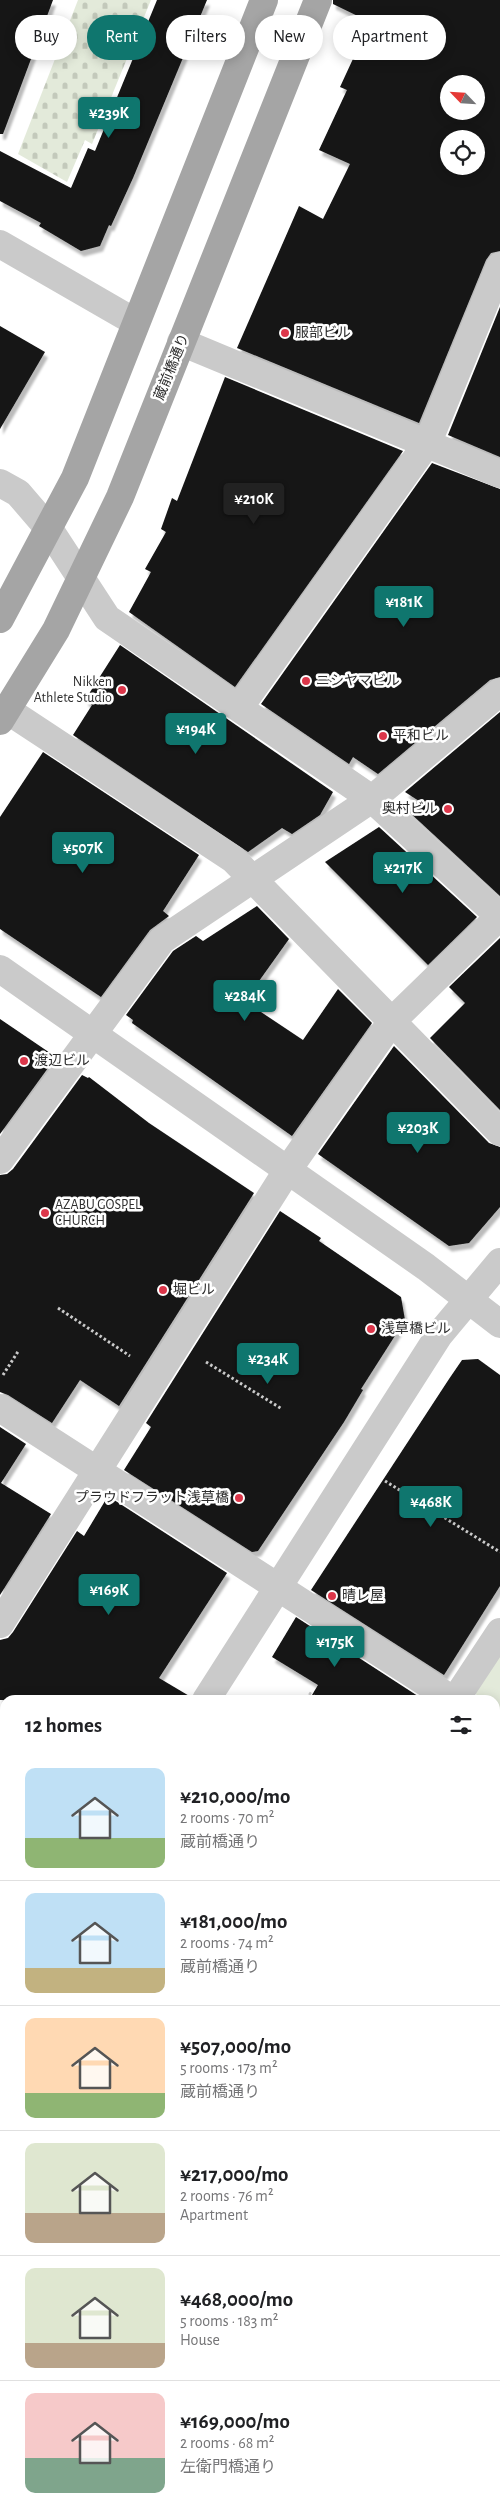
<!DOCTYPE html>
<meta charset="utf-8">
<style>
:root{--surface:#fff;--page:#f6f6f6;--text:#202124;--muted:#757577;--line:#e0e0e0;--accent:#0f766e}
body{margin:0;font-family:"Alegreya Sans","Noto Sans JP",sans-serif;background:var(--page);color:var(--text);height:100vh;display:flex;flex-direction:column;font-size:19px;white-space:nowrap}
*{box-sizing:border-box;margin:0}
p{font-size:16px;color:var(--muted)}
.icon{flex:none;width:28px;height:28px;fill:none;stroke:currentColor;stroke-width:2;stroke-linecap:round;stroke-linejoin:round}
.map{position:relative;flex:1;overflow:hidden}
.details{position:absolute;left:0px;top:1695px;width:500px;height:820px;display:flex;flex-direction:column;background:var(--surface);border-radius:15px 15px 0 0;box-shadow:0 2px 12px #0003}
.details>*{flex:none}
.guide{position:absolute;left:15px;top:15px;width:470px;height:45px;display:flex;gap:10px}
.needle{width:32px;rotate:295deg}
.fabs{position:absolute;left:440px;top:75px;display:grid;gap:10px}
.fabs a{display:grid;place-items:center;width:45px;height:45px;border-radius:50%;background:var(--surface);box-shadow:0 2px 12px #0003;font-size:25px}
.price{position:absolute;translate:-50% -42px;padding:0 11px;border-radius:5px;background:var(--accent);color:#fff;font-size:16px;line-height:32px;filter:drop-shadow(0 1px 2px #0008)}
.price::after{content:'';position:absolute;left:50%;top:30px;width:15px;height:11px;margin-left:-8px;background:inherit;clip-path:polygon(0 0,100% 0,50% 100%)}
.price.current{background:#222;color:#fff}
ul{padding:0;list-style:none}
li{display:flex;align-items:center;gap:15px;height:125px;padding:0 25px}
li+li{border-top:1px solid var(--line)}
li span{display:grid;place-items:center;flex:none;width:140px;height:100px;border-radius:10px;color:#555}
li>.icon{margin-inline-start:auto}
span .icon{width:60px;height:60px;fill:#fffc;stroke-width:1}
li b{font-size:21px}
h2{display:flex;justify-content:space-between;align-items:center;height:60px;padding:0 25px;font-size:21px}
.tag{padding:0 18px;border-radius:22px;background:var(--surface);box-shadow:0 2px 12px #0003;font-size:18px;line-height:45px}
.tag.current{background:var(--accent);color:#fff}
.map>svg:first-child{display:block}
</style>
<div class="map">
<svg width="500" height="2515" viewBox="0 0 500 2515">
<defs>
<pattern id="cemetery-stones" width="16" height="16" patternUnits="userSpaceOnUse" patternTransform="scale(1.25)"><rect width="16" height="16" fill="#e3eada"/><path d="M2 7V4a2 2 0 0 1 4 0v3zM10 15v-3a2 2 0 0 1 4 0v3z" fill="#c3c9bb"/></pattern>
<filter id="shadow"><feDropShadow dx="3" dy="5.5" stdDeviation="1" flood-color="#0004"/></filter>
</defs>
<rect width="100%" height="100%" fill="#fff"/>
<!-- cemetery -->
<path fill="url(#cemetery-stones)" d="M78 0H151L92 144 85 140 67 182 18 154Z"/>
<!-- park -->
<path fill="#e3eada" d="M500 1647V1711L495 1708V1700H484L471 1691Z
M495 2488 500 2492V2515H387L380 2510H495Z"/>
<!-- building -->
<path fill="#141414" fill-rule="evenodd" filter="url(#shadow)" d="M0 0H53L3 134H0Z
M157 0H207L133 178 111 226 109 225 100 246 81 251 39 226 41 223 0 201V151L71 188 88 148 95 151Z
M333 0H500V251L491 253 486 260 419 423 237 348 299 206 323 219 350 164 319 150 347 90 340 87 370 22 333 4ZM449 84H476V111H449ZM449 139H476V166H449Z
M500 307V457L448 435Z
M0 326 45 352 0 429Z
M225 377 403 451 235 687 129 612 151 572 145 569 166 532 161 529 172 498 177 501Z
M432 463 500 489V677L490 680 378 774 353 757 349 764 261 704Z
M120 645 333 792 320 815 292 834 282 828 248 852 73 735 92 705 85 700Z
M500 712V896L407 810 419 801 405 792Z
M43 752 199 855 163 911 169 916 150 930 101 997 0 929V817Z
M379 827 477 917 428 965 325 862Z
M257 906 289 939 259 981 261 983 249 1004 303 1040 338 989 372 1023 292 1136 132 1023 133 1020 126 1015 173 951 196 936 203 941Z
M500 938V1110L430 1038 465 1003 449 987Z
M0 1019 56 1057 0 1134Z
M394 1046 489 1143 500 1147V1207L469 1243 449 1246 318 1154Z
M82 1075 88 1078 89 1077 149 1123 254 1193 119 1406 80 1380 52 1423 8 1395 0 1392V1175L7 1174 13 1169Z
M280 1211 321 1238 319 1241 401 1297 405 1320 361 1389 363 1390 344 1422 258 1551 252 1552 124 1470 151 1427 146 1423Z
M478 1359 500 1375V1586L444 1675 311 1590 449 1379 462 1360Z
M0 1427 26 1444 1 1483 51 1514 0 1595Z
M108 1496 227 1573 159 1678 191 1697 190 1700H0V1640L8 1638 13 1632 77 1531 84 1536Z
M296 1617 424 1700H309L318 1685 272 1657Z"/>
<g fill="none" stroke-linecap="round" stroke-linejoin="round">
<!-- path -->
<path stroke="#cacaca" stroke-width="3" stroke-dasharray="2.5 2.5" stroke-linecap="butt" d="M58 1308 130 1356
M206 1362 282 1409
M3 1375 19 1350
M385 1481 500 1552
M309 1693 320 1700"/>
<!-- minor -->
<path stroke="#cacaca" stroke-width="28" d="M0 244 135 322
M181 342 500 474
M0 483 18 493 49 529 107 618 372 799 500 917
M239 708 428 442 500 266
M7 710 233 859 500 1132
M0 969 426 1267 500 1324
M0 1160 162 940 372 799 500 692
M0 1408 453 1700
M0 1624 287 1171 392 1021 499 917
M206 1700 439 1335 500 1262
M455 1700 500 1632
M495 1727 500 1730
M0 1858 5 1862
M495 2018 500 2010
M0 2024 5 2016
M495 2055 500 2059
M495 2217 500 2210
M495 2324 500 2329"/>
<!-- major -->
<path stroke="#a5a5a5" stroke-width="28" d="M0 619 75 478 264 0
M0 721 56 630 120 497 318 0"/>
</g>
<!-- markers -->
<g fill="#dc364a" stroke="#fff" stroke-width="2">
<circle cx="285" cy="333" r="5"/>
<circle cx="306" cy="681" r="5"/>
<circle cx="122" cy="690" r="5"/>
<circle cx="383" cy="736" r="5"/>
<circle cx="448" cy="809" r="5"/>
<circle cx="24" cy="1061" r="5"/>
<circle cx="45" cy="1213" r="5"/>
<circle cx="163" cy="1290" r="5"/>
<circle cx="371" cy="1329" r="5"/>
<circle cx="239" cy="1498" r="5"/>
<circle cx="332" cy="1596" r="5"/>
</g>
<g text-anchor="middle" dominant-baseline="central" stroke-width="5" stroke-linejoin="round" paint-order="stroke">
<!-- poi labels -->
<g font-size="14" fill="#2d2d2d" stroke="#fff" text-anchor="start">
<text x="295" y="333">服部ビル</text>
<text x="316" y="681">ニシヤマビル</text>
<text x="112" y="682" text-anchor="end">Nikken<tspan x="112" dy="16">Athlete Studio</tspan></text>
<text x="393" y="736">平和ビル</text>
<text x="438" y="809" text-anchor="end">奥村ビル</text>
<text x="34" y="1061">渡辺ビル</text>
<text x="55" y="1205">AZABU GOSPEL<tspan x="55" dy="16">CHURCH</tspan></text>
<text x="173" y="1290">堀ビル</text>
<text x="381" y="1329">浅草橋ビル</text>
<text x="229" y="1498" text-anchor="end">プラウドフラット浅草橋</text>
<text x="342" y="1596">晴レ屋</text>
</g>
<!-- street labels -->
<g font-size="14" fill="#2d2d2d" stroke="#fff">
<text transform="translate(172 367) rotate(-68)">蔵前橋通り</text>
</g>
</g>
</svg>
<div class="fabs">
<a><svg class="needle" viewBox="-14 -14 28 28"><path d="M0-13l5 13h-10z" fill="#e53935"/><path d="M0 13l5-13h-10z" fill="#757577"/></svg></a>
<a><svg class="icon" aria-label="locate" viewBox="0 0 24 24"><circle cx="12" cy="12" r="6"/><path d="M12 2v4M12 18v4M2 12h4M18 12h4"/></svg></a>
</div>
<b class="price" style="left:109px;top:139px">¥239K</b>
<b class="price current" style="left:254px;top:525px">¥210K</b>
<b class="price" style="left:404px;top:628px">¥181K</b>
<b class="price" style="left:196px;top:755px">¥194K</b>
<b class="price" style="left:83px;top:874px">¥507K</b>
<b class="price" style="left:403px;top:894px">¥217K</b>
<b class="price" style="left:245px;top:1022px">¥284K</b>
<b class="price" style="left:418px;top:1154px">¥203K</b>
<b class="price" style="left:268px;top:1385px">¥234K</b>
<b class="price" style="left:431px;top:1528px">¥468K</b>
<b class="price" style="left:109px;top:1616px">¥169K</b>
<b class="price" style="left:335px;top:1668px">¥175K</b>
<div class="guide">
<a class="tag">Buy</a>
<a class="tag current">Rent</a>
<a class="tag">Filters</a>
<a class="tag">New</a>
<a class="tag">Apartment</a>
</div>
<section class="details">
<h2>12 homes<svg class="icon" aria-label="filters" viewBox="0 0 24 24"><path d="M4 7h16M4 17h16"/><circle cx="9" cy="7" r="2"/><circle cx="15" cy="17" r="2"/></svg></h2>
<ul>
<li><span style="background:linear-gradient(#bfe0f5 70%,#8fb573 0)"><svg class="icon" aria-label="home" viewBox="0 0 24 24"><path d="M3 11l9-7 9 7M6 9v11h12V9"/></svg></span><div><b>¥210,000/mo</b><p>2 rooms · 70 m²</p><p>蔵前橋通り</p></div></li>
<li><span style="background:linear-gradient(#bfe0f5 75%,#c2b280 0)"><svg class="icon" aria-label="home" viewBox="0 0 24 24"><path d="M3 11l9-7 9 7M6 9v11h12V9"/></svg></span><div><b>¥181,000/mo</b><p>2 rooms · 74 m²</p><p>蔵前橋通り</p></div></li>
<li><span style="background:linear-gradient(#ffd9b3 75%,#8fb573 0)"><svg class="icon" aria-label="home" viewBox="0 0 24 24"><path d="M3 11l9-7 9 7M6 9v11h12V9"/></svg></span><div><b>¥507,000/mo</b><p>5 rooms · 173 m²</p><p>蔵前橋通り</p></div></li>
<li><span style="background:linear-gradient(#dfe7d0 70%,#b9a48a 0)"><svg class="icon" aria-label="home" viewBox="0 0 24 24"><path d="M3 11l9-7 9 7M6 9v11h12V9"/></svg></span><div><b>¥217,000/mo</b><p>2 rooms · 76 m²</p><p>Apartment</p></div></li>
<li><span style="background:linear-gradient(#dfe7d0 75%,#b9a48a 0)"><svg class="icon" aria-label="home" viewBox="0 0 24 24"><path d="M3 11l9-7 9 7M6 9v11h12V9"/></svg></span><div><b>¥468,000/mo</b><p>5 rooms · 183 m²</p><p>House</p></div></li>
<li><span style="background:linear-gradient(#f6c9c9 65%,#7fa58c 0)"><svg class="icon" aria-label="home" viewBox="0 0 24 24"><path d="M3 11l9-7 9 7M6 9v11h12V9"/></svg></span><div><b>¥169,000/mo</b><p>2 rooms · 68 m²</p><p>左衛門橋通り</p></div></li>
</ul>
</section>
</div>
